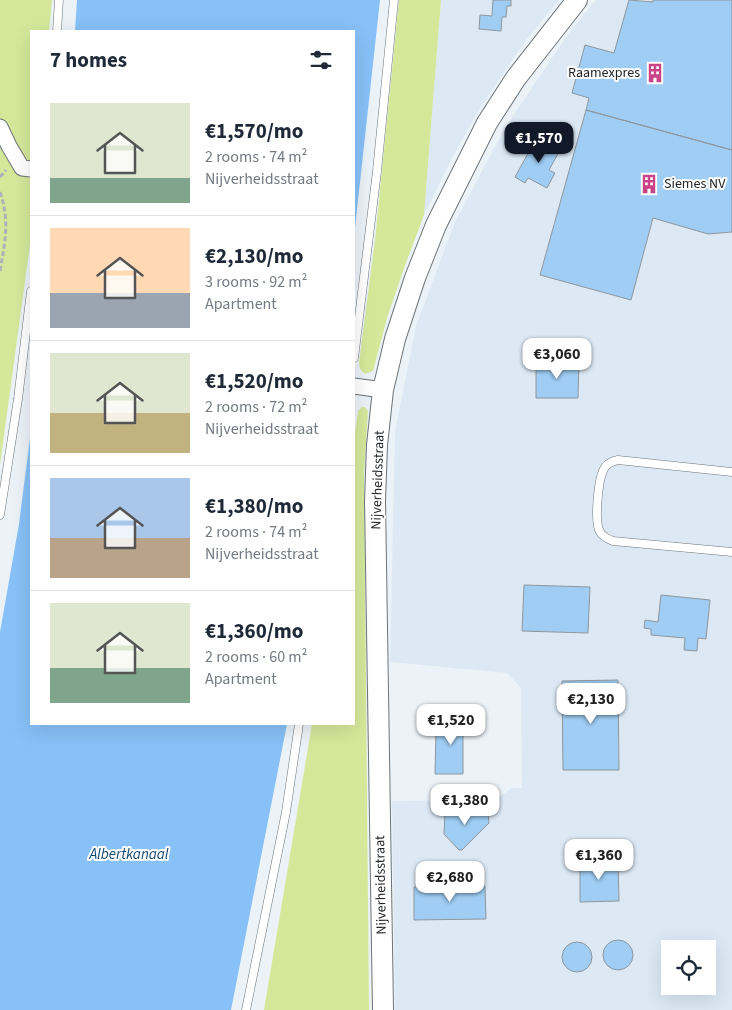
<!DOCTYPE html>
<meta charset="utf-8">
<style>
:root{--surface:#fff;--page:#f6f6f7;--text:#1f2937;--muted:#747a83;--line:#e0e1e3;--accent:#111827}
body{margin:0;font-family:"Source Sans 3",sans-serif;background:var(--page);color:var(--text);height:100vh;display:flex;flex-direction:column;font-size:19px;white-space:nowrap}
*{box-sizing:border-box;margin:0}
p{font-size:16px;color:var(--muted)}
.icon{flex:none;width:28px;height:28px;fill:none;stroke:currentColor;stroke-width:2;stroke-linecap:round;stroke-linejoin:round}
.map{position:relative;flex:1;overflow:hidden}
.details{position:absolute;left:30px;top:30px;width:325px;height:695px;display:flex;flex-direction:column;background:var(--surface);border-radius:0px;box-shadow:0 5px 20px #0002}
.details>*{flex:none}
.fabs{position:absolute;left:661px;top:940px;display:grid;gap:10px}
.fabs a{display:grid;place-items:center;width:55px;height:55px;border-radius:0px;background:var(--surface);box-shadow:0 5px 20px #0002;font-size:25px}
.price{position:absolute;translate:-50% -42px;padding:0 11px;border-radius:10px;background:#fff;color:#222;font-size:16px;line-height:32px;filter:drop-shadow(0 1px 2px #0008)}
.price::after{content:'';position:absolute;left:50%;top:30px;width:15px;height:11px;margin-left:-8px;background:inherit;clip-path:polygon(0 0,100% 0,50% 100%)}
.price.active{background:var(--accent);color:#fff}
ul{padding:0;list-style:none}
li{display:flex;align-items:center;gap:15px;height:125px;padding:0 20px}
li+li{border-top:1px solid var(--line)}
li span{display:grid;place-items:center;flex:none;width:140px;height:100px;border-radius:0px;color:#555}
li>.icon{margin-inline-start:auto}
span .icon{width:60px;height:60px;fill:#fffc;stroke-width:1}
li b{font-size:21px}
h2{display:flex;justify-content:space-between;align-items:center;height:60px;padding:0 20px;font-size:21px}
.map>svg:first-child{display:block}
</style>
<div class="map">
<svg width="732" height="1010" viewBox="0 0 732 1010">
<rect width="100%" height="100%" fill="#ebf2f8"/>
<!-- built -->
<path fill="#dce9f5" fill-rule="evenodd" d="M441 0H559L526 40 480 108 453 156 424 215Z
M596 0H732V1010H395L392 801 495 800 512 788H522L521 688 507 673 390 662 395 432 416 326 455 222 505 128 566 37ZM670 949H708V986H670Z"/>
<!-- green -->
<path fill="#d5e89a" d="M0 0H52L49 31H31V237L0 465Z
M399 0H441L424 215 406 263 388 315 373 371 365 374 360 369 359 363 375 240Z
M362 407H365L368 411 364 474 369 1010H264L312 724H354V440L358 411Z"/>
<!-- water -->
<path fill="#87c1f7" d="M77 0H380L354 237V31H75Z
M31 430V724H287L231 1010H0V632L19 524Z"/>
<!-- building -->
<path fill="#9fcdf3" stroke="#8f969c" d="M493 0H511V6H507L506 17H502L501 31 479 29 480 15 492 16Z
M629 0 653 2V0H732V150L586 110 589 98 572 93 585 45 614 53Z
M586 110 732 150V232L708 234 653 218 631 300 540 275Z
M537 137 560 150 549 170 555 173 547 188 528 178 525 183 515 177Z
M536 362H579L578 398H536Z
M524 585 590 587 588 633 522 631Z
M661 595 710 600 706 639 698 638 697 651 684 650 685 638 651 635V629L644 628 645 620 658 622Z
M618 680 619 770H563L562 681Z
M448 713H467V732H463V774H435L436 732H448Z
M478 809H484L488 813 489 823 462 850H459L444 834 445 812H475Z
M580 860H618L619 901 580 902Z
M485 886 486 919 414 920V887Z
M603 955a15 15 0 1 1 30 0a15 15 0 1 1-30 0Z
M562 957a15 15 0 1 1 30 0a15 15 0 1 1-30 0Z"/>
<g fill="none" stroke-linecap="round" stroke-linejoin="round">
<defs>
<path id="service" d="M57 31 59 0
M354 358 377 171 394 0
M732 472 618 460C613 461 609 462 605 467 598 477 594 522 600 532 603 537 608 539 613 541L732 552
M0 515 18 399 31 291
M246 1010 286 812 299 724"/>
<path id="minor" d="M0 127 9 146 22 168 31 169
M354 386 383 390"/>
<path id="tertiary" d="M383 1010 375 501 377 445 383 390 395 339 415 278 436 225 487 123 516 78 577 0"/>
</defs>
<!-- service casing -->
<use href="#service" stroke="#6d7479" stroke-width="9"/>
<!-- minor casing -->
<use href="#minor" stroke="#6d7479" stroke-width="17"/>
<!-- tertiary casing -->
<use href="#tertiary" stroke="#6d7479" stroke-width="22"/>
<!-- path -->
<path stroke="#acb2b7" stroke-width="3" stroke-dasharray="5 2.5" stroke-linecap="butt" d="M0 177 6 170
M0 192C10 221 5 242 0 271"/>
<!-- service -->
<use href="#service" stroke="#fff" stroke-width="8"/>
<!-- minor -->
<use href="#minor" stroke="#fff" stroke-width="15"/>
<!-- tertiary -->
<use href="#tertiary" stroke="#fff" stroke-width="20"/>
</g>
<!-- icons -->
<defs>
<symbol id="building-bare" viewBox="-9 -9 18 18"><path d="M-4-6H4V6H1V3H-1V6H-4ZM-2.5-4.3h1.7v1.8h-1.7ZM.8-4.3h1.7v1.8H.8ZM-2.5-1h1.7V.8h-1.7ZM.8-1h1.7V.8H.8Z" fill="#c94487" stroke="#fff" stroke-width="2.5" paint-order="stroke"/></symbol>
</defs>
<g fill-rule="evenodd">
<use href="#building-bare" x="641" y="59" width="28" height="28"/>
<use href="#building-bare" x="635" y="170" width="28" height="28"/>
</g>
<g text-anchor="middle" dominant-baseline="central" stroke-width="4" stroke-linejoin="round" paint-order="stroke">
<!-- poi labels -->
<g font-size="14" fill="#232528" stroke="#fff" text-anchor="end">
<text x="640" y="73">Raamexpres</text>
<text x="664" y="184" text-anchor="start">Siemes NV</text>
</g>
<!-- street labels -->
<g font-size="14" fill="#232528" stroke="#fff">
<text transform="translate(378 480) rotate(-88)">Nijverheidsstraat</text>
<text transform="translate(381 885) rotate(-91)">Nijverheidsstraat</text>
</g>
<!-- water labels -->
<g font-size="15" font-style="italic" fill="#114872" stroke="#fff">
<text x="129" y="854">Albertkanaal</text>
</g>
</g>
</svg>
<div class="fabs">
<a><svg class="icon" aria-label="locate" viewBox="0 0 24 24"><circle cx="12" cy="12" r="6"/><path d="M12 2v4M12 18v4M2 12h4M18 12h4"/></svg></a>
</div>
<b class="price active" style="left:539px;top:164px">€1,570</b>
<b class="price" style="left:557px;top:380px">€3,060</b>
<b class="price" style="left:591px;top:725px">€2,130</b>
<b class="price" style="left:451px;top:746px">€1,520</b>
<b class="price" style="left:465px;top:826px">€1,380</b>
<b class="price" style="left:599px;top:881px">€1,360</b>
<b class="price" style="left:450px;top:903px">€2,680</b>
<section class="details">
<h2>7 homes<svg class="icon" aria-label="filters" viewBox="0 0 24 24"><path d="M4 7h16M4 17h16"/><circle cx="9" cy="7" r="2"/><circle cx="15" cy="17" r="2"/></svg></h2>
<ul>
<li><span style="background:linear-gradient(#dfe7d0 75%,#7fa58c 0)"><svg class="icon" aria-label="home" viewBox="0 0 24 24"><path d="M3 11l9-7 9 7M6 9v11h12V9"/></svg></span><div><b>€1,570/mo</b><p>2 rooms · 74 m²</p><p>Nijverheidsstraat</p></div></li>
<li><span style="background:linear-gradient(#ffd9b3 65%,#9aa5b1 0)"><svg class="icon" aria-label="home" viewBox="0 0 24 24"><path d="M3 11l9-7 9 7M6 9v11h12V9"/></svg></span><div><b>€2,130/mo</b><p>3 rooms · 92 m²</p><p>Apartment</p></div></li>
<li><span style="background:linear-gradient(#dfe7d0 60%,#c2b280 0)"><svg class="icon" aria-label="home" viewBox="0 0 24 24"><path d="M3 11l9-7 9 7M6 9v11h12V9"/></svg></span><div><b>€1,520/mo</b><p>2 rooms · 72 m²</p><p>Nijverheidsstraat</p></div></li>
<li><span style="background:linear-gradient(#a9c7e8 60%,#b9a48a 0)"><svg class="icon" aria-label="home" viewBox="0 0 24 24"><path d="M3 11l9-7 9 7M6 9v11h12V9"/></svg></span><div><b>€1,380/mo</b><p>2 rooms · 74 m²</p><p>Nijverheidsstraat</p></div></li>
<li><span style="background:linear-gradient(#dfe7d0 65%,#7fa58c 0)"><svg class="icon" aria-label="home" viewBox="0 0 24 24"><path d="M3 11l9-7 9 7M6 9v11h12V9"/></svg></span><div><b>€1,360/mo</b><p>2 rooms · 60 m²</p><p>Apartment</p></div></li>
</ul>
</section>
</div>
